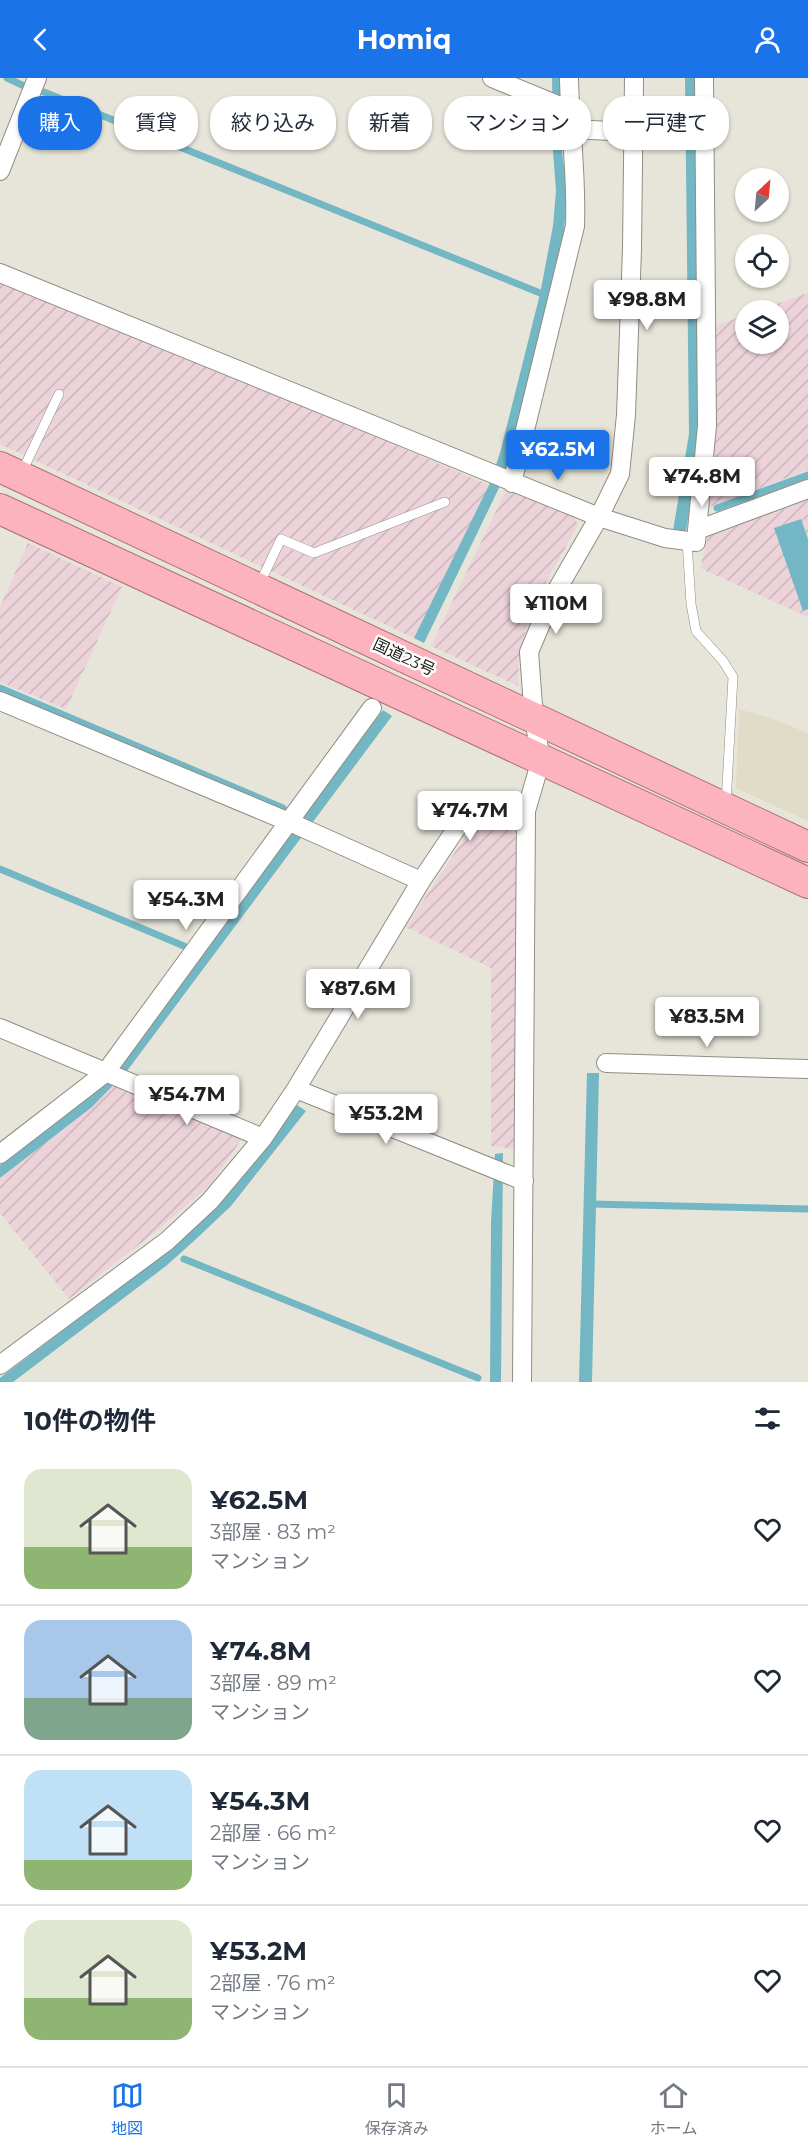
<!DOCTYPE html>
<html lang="ja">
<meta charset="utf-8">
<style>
:root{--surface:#fff;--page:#f6f6f7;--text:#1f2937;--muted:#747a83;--line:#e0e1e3;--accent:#1a73e8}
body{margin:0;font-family:Montserrat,"Noto Sans JP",sans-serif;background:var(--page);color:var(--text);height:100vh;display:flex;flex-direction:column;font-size:22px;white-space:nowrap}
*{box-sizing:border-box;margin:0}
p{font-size:20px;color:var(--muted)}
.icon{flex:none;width:33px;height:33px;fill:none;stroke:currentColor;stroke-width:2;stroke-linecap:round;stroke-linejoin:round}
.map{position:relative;height:1304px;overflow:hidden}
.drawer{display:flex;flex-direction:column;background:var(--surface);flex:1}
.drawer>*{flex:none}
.hud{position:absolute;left:18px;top:18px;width:772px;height:54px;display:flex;gap:12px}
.needle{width:39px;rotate:26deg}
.tools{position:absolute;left:735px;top:90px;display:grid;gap:12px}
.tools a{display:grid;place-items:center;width:54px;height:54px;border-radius:50%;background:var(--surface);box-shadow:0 2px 4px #0004;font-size:30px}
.price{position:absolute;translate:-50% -51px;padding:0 14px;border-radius:6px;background:#fff;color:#222;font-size:20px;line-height:39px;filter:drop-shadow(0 2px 3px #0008)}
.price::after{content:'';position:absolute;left:50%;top:36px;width:18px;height:14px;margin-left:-9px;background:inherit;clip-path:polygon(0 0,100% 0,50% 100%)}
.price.on{background:var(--accent);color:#fff}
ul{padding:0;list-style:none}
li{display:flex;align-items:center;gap:18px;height:150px;padding:0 24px}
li+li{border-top:2px solid var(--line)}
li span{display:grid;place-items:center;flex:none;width:168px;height:120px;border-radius:18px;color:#555}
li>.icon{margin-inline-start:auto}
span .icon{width:72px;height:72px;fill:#fffc;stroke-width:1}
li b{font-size:26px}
h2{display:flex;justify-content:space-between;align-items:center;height:72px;padding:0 24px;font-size:26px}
.pill{padding:0 21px;border-radius:24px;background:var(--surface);box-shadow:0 2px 4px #0004;font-size:21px;line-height:54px}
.pill.on{background:var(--accent);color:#fff}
header{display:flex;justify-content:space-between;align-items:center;height:78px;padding:0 24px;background:var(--accent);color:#fff;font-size:27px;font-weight:700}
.tabs{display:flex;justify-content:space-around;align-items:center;height:84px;border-top:2px solid var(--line);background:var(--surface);font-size:16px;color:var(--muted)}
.tabs a{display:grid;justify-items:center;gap:3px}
.tabs .on{color:var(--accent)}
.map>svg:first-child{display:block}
</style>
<header><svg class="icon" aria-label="back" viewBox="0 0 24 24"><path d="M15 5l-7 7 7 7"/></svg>Homiq<svg class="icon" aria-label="person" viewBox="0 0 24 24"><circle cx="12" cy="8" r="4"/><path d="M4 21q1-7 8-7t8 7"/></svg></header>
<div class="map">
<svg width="808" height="1304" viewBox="0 0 808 1304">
<defs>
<pattern id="industrial-furrows" width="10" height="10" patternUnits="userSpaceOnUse" patternTransform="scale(1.5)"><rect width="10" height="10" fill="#ecd3da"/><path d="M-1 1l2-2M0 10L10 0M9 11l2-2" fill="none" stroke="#cab5ba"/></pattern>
</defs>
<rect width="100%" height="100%" fill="#e7e5d9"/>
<!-- built -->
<path fill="#e0dcc8" d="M739 631 770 640 808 655V743L736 710Z"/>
<!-- industrial -->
<path fill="url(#industrial-furrows)" d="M0 205 130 255 489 407 414 560 0 366Z
M808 215V392L707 430 717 335 716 248 745 237 746 266H778V232H759Z
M507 410 573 437 578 447 536 522 529 540 519 578 518 608 431 568Z
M808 422V539L700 490 708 459Z
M28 465 122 509 66 631 0 604V529Z
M490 743 501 744 511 751 517 762 514 1071 491 1068V890L406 849 469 753 477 746Z
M114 1007 243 1059 211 1106 159 1151 69 1221 0 1135V1100L92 1029Z"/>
<!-- water -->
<path fill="#73b7c4" d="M552 0H561L562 74 567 111 564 154 507 389 499 410 424 565 414 560 489 407 500 375 540 216 553 148 556 113 553 73Z
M685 0H697L701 362 686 453H673L689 356Z
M801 441 808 461V531L803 533 774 450Z
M383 632 392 638 127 993 92 1029 0 1100V1087L98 1011Z
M587 995H599L592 1304H579Z
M297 1027 306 1033 231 1128 195 1162 166 1188 13 1304H0V1300L173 1169 215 1130Z
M503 1075 501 1304H490L491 1144 495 1076Z"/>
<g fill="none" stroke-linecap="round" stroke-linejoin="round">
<!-- stream -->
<path stroke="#73b7c4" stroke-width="7" d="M7 0 22 7
M44 14 545 217
M717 430 808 397
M0 610 283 730
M0 791 184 868
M590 1126 808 1131
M184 1181 478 1300"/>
<defs>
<path id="service" d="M21 396 59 316
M687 463 691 526 696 553 723 583 733 599 726 726
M260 505 281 461 314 475 445 424"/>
<path id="minor" d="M492 0 570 32
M571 51 632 54
M0 93 37 0
M0 195 599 439 665 460 696 464 697 452 808 411
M512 405 575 148C577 99 570 50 569 0
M697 452 707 348 704 0
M0 623 294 746 421 803
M0 950 263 1060
M606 985 808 991
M296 1011 524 1103
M0 1076 105 995 372 630
M0 1287 167 1163 210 1123 263 1060 296 1011 421 803 464 739 480 732 497 728 526 733
M522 1304 526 733 541 682 534 641 529 574 551 522 599 439 620 396 626 337 632 171 634 0"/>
<path id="trunk" d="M0 389 808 769
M0 431 808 805"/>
</defs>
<!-- service casing -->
<use href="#service" stroke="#908d82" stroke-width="10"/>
<!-- minor casing -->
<use href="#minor" stroke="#908d82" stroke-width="20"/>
<!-- trunk casing -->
<use href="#trunk" stroke="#ad7178" stroke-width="32"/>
<!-- service -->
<use href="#service" stroke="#fff" stroke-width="9"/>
<!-- minor -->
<use href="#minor" stroke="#fff" stroke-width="18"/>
<!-- trunk -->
<use href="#trunk" stroke="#fcb3be" stroke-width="30"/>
</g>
<g text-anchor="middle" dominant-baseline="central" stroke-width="5" stroke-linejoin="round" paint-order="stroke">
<!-- street labels -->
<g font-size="16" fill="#1a1915" stroke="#fff">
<text transform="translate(404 579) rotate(25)">国道23号</text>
</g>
</g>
</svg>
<div class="tools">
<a><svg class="needle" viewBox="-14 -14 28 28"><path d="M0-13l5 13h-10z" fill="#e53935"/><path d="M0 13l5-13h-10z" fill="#747a83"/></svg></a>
<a><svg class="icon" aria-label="locate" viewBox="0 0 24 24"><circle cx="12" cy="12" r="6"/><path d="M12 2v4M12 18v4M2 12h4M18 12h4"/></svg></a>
<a><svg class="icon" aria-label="layers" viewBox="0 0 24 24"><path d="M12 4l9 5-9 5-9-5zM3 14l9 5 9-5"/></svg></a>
</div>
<b class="price" style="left:647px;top:253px">¥98.8M</b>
<b class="price on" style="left:558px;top:403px">¥62.5M</b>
<b class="price" style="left:702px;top:430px">¥74.8M</b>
<b class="price" style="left:556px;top:557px">¥110M</b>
<b class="price" style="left:470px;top:764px">¥74.7M</b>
<b class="price" style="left:186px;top:853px">¥54.3M</b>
<b class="price" style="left:358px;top:942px">¥87.6M</b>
<b class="price" style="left:707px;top:970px">¥83.5M</b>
<b class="price" style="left:187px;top:1048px">¥54.7M</b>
<b class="price" style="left:386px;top:1067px">¥53.2M</b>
<div class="hud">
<a class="pill on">購入</a>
<a class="pill">賃貸</a>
<a class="pill">絞り込み</a>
<a class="pill">新着</a>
<a class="pill">マンション</a>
<a class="pill">一戸建て</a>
</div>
</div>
<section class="drawer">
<h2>10件の物件<svg class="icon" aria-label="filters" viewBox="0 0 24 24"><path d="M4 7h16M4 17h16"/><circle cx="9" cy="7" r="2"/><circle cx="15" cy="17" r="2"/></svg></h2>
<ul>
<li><span style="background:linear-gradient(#dfe7d0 65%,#8fb573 0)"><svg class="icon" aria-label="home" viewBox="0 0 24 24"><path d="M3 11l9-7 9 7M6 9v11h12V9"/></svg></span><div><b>¥62.5M</b><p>3部屋 · 83 m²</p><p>マンション</p></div><svg class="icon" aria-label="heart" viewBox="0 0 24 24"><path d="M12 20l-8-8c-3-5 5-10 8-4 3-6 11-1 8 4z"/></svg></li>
<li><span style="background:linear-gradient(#a9c7e8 65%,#7fa58c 0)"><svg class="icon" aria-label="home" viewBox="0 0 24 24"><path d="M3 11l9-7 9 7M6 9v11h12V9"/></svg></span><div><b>¥74.8M</b><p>3部屋 · 89 m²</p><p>マンション</p></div><svg class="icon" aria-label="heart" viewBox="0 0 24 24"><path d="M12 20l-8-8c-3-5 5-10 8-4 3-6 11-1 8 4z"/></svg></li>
<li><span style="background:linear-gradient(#bfe0f5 75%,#8fb573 0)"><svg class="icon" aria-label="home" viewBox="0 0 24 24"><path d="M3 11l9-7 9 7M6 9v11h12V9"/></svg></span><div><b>¥54.3M</b><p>2部屋 · 66 m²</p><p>マンション</p></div><svg class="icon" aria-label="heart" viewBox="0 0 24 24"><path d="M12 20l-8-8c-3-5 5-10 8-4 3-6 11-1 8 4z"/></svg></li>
<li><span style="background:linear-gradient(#dfe7d0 65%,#8fb573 0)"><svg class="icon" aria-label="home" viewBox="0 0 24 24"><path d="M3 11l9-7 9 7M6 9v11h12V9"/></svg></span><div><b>¥53.2M</b><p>2部屋 · 76 m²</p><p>マンション</p></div><svg class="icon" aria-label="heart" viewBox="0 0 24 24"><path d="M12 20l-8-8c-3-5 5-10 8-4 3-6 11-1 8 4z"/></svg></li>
</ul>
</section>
<nav class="tabs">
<a class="on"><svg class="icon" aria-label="map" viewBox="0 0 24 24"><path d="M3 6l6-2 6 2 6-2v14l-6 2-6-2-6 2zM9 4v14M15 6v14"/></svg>地図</a>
<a><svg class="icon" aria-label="saved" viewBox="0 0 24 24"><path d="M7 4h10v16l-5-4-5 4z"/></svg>保存済み</a>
<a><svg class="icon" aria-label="home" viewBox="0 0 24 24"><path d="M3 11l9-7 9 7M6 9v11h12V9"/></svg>ホーム</a>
</nav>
